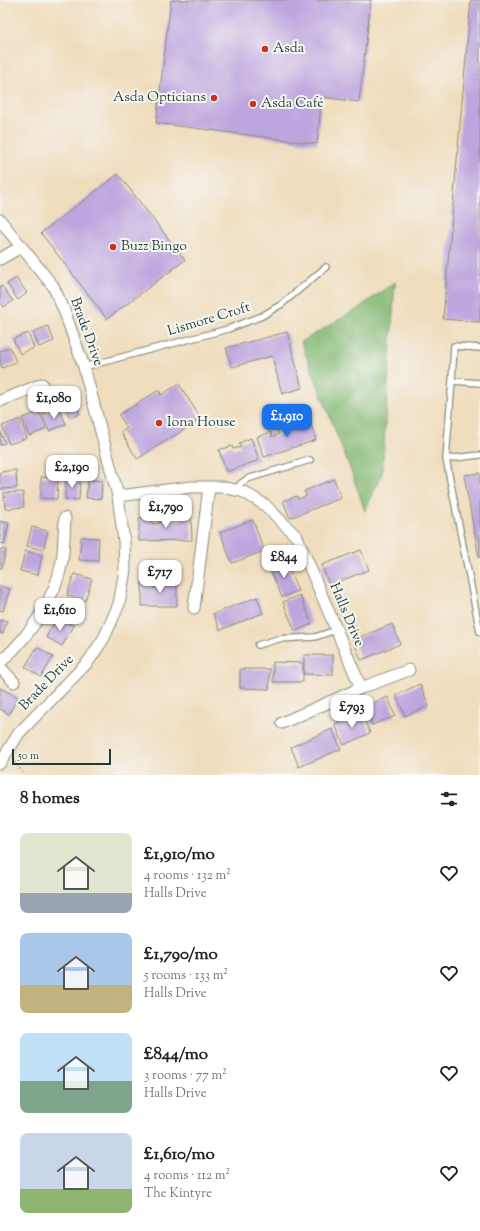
<!DOCTYPE html>
<meta charset="utf-8">
<style>
:root{--surface:#fff;--page:#f6f6f6;--text:#222;--muted:#767676;--accent:#1a73e8}
body{margin:0;font-family:"Sorts Mill Goudy",serif;background:var(--page);color:var(--text);height:100vh;display:flex;flex-direction:column;font-size:15px;white-space:nowrap}
*{box-sizing:border-box;margin:0}
p{font-size:13px;color:var(--muted)}
.icon{flex:none;width:22px;height:22px;fill:none;stroke:currentColor;stroke-width:2;stroke-linecap:round;stroke-linejoin:round}
.map{position:relative;height:775px;overflow:hidden}
.details{display:flex;flex-direction:column;background:var(--surface);flex:1}
.details>*{flex:none}
.scale{position:absolute;left:12px;bottom:10px;width:99px;box-sizing:border-box;padding-left:4px;border:2px solid #1f3d34;border-top:0;font-size:11px;line-height:14px;white-space:nowrap;color:#1f3d34;-webkit-text-stroke:3px #f6f6f2;paint-order:stroke}
.price{position:absolute;translate:-50% -34px;padding:0 9px;border-radius:8px;background:#fff;color:#222;font-size:13px;line-height:26px;filter:drop-shadow(0 1px 2px #0008)}
.price::after{content:'';position:absolute;left:50%;top:24px;width:12px;height:9px;margin-left:-6px;background:inherit;clip-path:polygon(0 0,100% 0,50% 100%)}
.price.selected{background:var(--accent);color:#fff}
ul{padding:0;list-style:none}
li{display:flex;align-items:center;gap:12px;height:100px;padding:0 20px}
li span{display:grid;place-items:center;flex:none;width:112px;height:80px;border-radius:8px;color:#555}
li>.icon{margin-inline-start:auto}
span .icon{width:48px;height:48px;fill:#fffc;stroke-width:1}
li b{font-size:17px}
h2{display:flex;justify-content:space-between;align-items:center;height:48px;padding:0 20px;font-size:17px}
.map>svg:first-child{display:block}
</style>
<div class="map">
<svg width="480" height="775" viewBox="0 0 480 775">
<rect width="100%" height="100%" fill="#f6f6f2"/>
<filter id="ink" filterUnits="userSpaceOnUse"><feTurbulence type="fractalNoise" baseFrequency=".025" numOctaves="2"/><feDisplacementMap in="SourceGraphic" scale="8" xChannelSelector="R" yChannelSelector="G"/><feConvolveMatrix kernelMatrix="1 2 1 2 8 2 1 2 1" color-interpolation-filters="sRGB"/></filter>
<filter id="wash" filterUnits="userSpaceOnUse"><feTurbulence type="fractalNoise" baseFrequency=".012" numOctaves="4" result="noise"/><feDisplacementMap in="SourceGraphic" scale="16" xChannelSelector="R" yChannelSelector="G"/><feGaussianBlur stdDeviation="0.9" result="paint"/><feColorMatrix in="noise" values="0 0 0 0 0 0 0 0 0 0 0 0 0 0 0 0 0 1.4 0 .05"/><feComposite in="paint" operator="in"/></filter>
<g filter="url(#wash)">
<rect width="100%" height="100%" fill="#f0ddbd"/>
<!-- forest -->
<path fill="#85b975" stroke="#527b54" d="M395 282 382 474 365 511 352 474 301 342 357 309Z"/>
<g id="blocks">
<!-- building -->
<path fill="#bda6de" d="M171 0H371L359 102 322 97 317 144 156 123Z
M471 0H480V322L443 319Z
M118 174 185 260 107 319 41 233Z
M16 278 27 293 18 300 7 284Z
M2 286 13 301 4 307 0 302V287Z
M48 326 54 341 39 347 33 332Z
M287 332 302 388 282 394 272 356 232 367 226 348Z
M28 333 34 348 20 354 13 339Z
M10 347 16 362 2 368 0 363V351Z
M179 384 201 419 137 459 121 432 127 428 119 415 159 390 161 395Z
M74 400 80 414 70 418 64 404Z
M59 408 66 424 49 431 42 415Z
M39 412 46 429 29 436 22 418Z
M20 419 27 438 9 444 2 426Z
M309 419 316 440 264 457 257 437 271 432 272 437 279 434 277 430Z
M0 430 5 443 0 445Z
M251 438 259 460 226 472 219 450 232 446 233 449 241 447 239 443Z
M16 470 17 488 0 489V472Z
M480 473V558H479L464 475Z
M41 477 58 478 57 499 41 498Z
M66 478 80 479 79 500 65 499Z
M334 479 341 498 290 518 283 501 297 496 298 499 307 496 304 491Z
M88 480 102 481 101 499 86 498Z
M23 492 24 507 5 509 4 493Z
M181 516H191L192 540 139 541V518L152 517V524L160 523V517H174V520H181Z
M253 520 264 551 232 563 220 532Z
M0 521 9 523 4 544 0 543Z
M32 527 48 531 43 550 27 546Z
M81 537 99 538 98 561 79 560Z
M0 549 6 550 2 568H0Z
M361 550 369 570 329 585 322 565Z
M25 551 42 555 38 575 20 571Z
M285 561 298 591 282 597 269 568Z
M74 574 92 579 85 601 67 595Z
M164 581H177V606H142V582H154V588H164Z
M0 586 10 589 3 611 0 610Z
M300 595 312 624 295 631 283 602Z
M257 597 263 613 220 630 213 614Z
M58 617 74 626 62 646 46 637Z
M0 620 7 621 3 634 0 633Z
M392 624 400 644 361 660 353 640Z
M37 647 53 657 41 677 25 667Z
M304 655H333V675L304 674Z
M273 662 303 663V682H273Z
M240 669H270L269 689 240 688Z
M420 684 429 706 405 716 396 695Z
M0 688 18 697 9 714 0 709Z
M388 697 395 716 372 725 365 706Z
M361 713 370 733 344 745 335 724Z
M332 729 341 749 299 767 291 747Z"/>
</g>
</g>
<g filter="url(#ink)">
<use href="#blocks" fill-opacity="0" stroke="#888d78" stroke-width="1"/>
<g fill="none" stroke-linecap="round" stroke-linejoin="round">
<defs>
<path id="lane" d="M84 367 228 329 262 316 282 304 326 267
M452 381 454 346 480 348
M480 383 452 381 446 459 480 455
M446 459 480 632
M237 490 240 484 247 479 310 460
M258 645 278 639 315 637 336 630"/>
<path id="street" d="M0 220 53 286 64 310 84 367 118 496 124 541 125 570 119 604 104 638 88 662 19 733 0 763
M0 259 21 247
M0 401 42 384
M118 496 191 487H222L244 492 265 505 297 537 361 688
M194 608 209 487
M0 660H3C29 636 56 598 62 561 64 547 64 533 65 518
M0 667 14 682
M282 723 361 688 409 670"/>
</defs>
<!-- lane casing -->
<use href="#lane" stroke="#888d78" stroke-width="8"/>
<!-- street casing -->
<use href="#street" stroke="#888d78" stroke-width="13"/>
<!-- path -->
<path stroke="#888d78" stroke-width="2.5" stroke-dasharray="1 3" stroke-linecap="butt" d="M15 762 24 775"/>
<!-- lane -->
<use href="#lane" stroke="#fff" stroke-width="5.5"/>
<!-- street -->
<use href="#street" stroke="#fff" stroke-width="11"/>
</g>
</g>
<!-- markers -->
<g fill="#c8321e" stroke="#f6f6f2" stroke-width="1.5">
<circle cx="265" cy="49" r="4"/>
<circle cx="214" cy="98" r="4"/>
<circle cx="253" cy="104" r="4"/>
<circle cx="113" cy="247" r="4"/>
<circle cx="159" cy="423" r="4"/>
</g>
<g text-anchor="middle" dominant-baseline="central" stroke-width="4" stroke-linejoin="round" paint-order="stroke">
<!-- poi labels -->
<g font-size="14" fill="#1f3d34" stroke="#f6f6f2" text-anchor="start">
<text x="273" y="49">Asda</text>
<text x="206" y="98" text-anchor="end">Asda Opticians</text>
<text x="261" y="104">Asda Café</text>
<text x="121" y="247">Buzz Bingo</text>
<text x="167" y="423">Iona House</text>
</g>
<!-- street labels -->
<g font-size="14" fill="#1f3d34" stroke="#f6f6f2">
<text transform="translate(209 320) rotate(-17)">Lismore Croft</text>
<text transform="translate(86 332) rotate(70)">Brade Drive</text>
<text transform="translate(346 615) rotate(67)">Halls Drive</text>
<text transform="translate(47 683) rotate(-46)">Brade Drive</text>
</g>
</g>
</svg>
<div class="scale">50 m</div>
<b class="price" style="left:54px;top:420px">£1,080</b>
<b class="price selected" style="left:287px;top:438px">£1,910</b>
<b class="price" style="left:72px;top:489px">£2,190</b>
<b class="price" style="left:166px;top:529px">£1,790</b>
<b class="price" style="left:284px;top:579px">£844</b>
<b class="price" style="left:160px;top:594px">£717</b>
<b class="price" style="left:60px;top:632px">£1,610</b>
<b class="price" style="left:352px;top:729px">£793</b>
</div>
<section class="details">
<h2>8 homes<svg class="icon" aria-label="filters" viewBox="0 0 24 24"><path d="M4 7h16M4 17h16"/><circle cx="9" cy="7" r="2"/><circle cx="15" cy="17" r="2"/></svg></h2>
<ul>
<li><span style="background:linear-gradient(#dfe7d0 75%,#9aa5b1 0)"><svg class="icon" aria-label="home" viewBox="0 0 24 24"><path d="M3 11l9-7 9 7M6 9v11h12V9"/></svg></span><div><b>£1,910/mo</b><p>4 rooms · 132 m²</p><p>Halls Drive</p></div><svg class="icon" aria-label="heart" viewBox="0 0 24 24"><path d="M12 20l-8-8c-3-5 5-10 8-4 3-6 11-1 8 4z"/></svg></li>
<li><span style="background:linear-gradient(#a9c7e8 65%,#c2b280 0)"><svg class="icon" aria-label="home" viewBox="0 0 24 24"><path d="M3 11l9-7 9 7M6 9v11h12V9"/></svg></span><div><b>£1,790/mo</b><p>5 rooms · 133 m²</p><p>Halls Drive</p></div><svg class="icon" aria-label="heart" viewBox="0 0 24 24"><path d="M12 20l-8-8c-3-5 5-10 8-4 3-6 11-1 8 4z"/></svg></li>
<li><span style="background:linear-gradient(#bfe0f5 60%,#7fa58c 0)"><svg class="icon" aria-label="home" viewBox="0 0 24 24"><path d="M3 11l9-7 9 7M6 9v11h12V9"/></svg></span><div><b>£844/mo</b><p>3 rooms · 77 m²</p><p>Halls Drive</p></div><svg class="icon" aria-label="heart" viewBox="0 0 24 24"><path d="M12 20l-8-8c-3-5 5-10 8-4 3-6 11-1 8 4z"/></svg></li>
<li><span style="background:linear-gradient(#c9d6e8 70%,#8fb573 0)"><svg class="icon" aria-label="home" viewBox="0 0 24 24"><path d="M3 11l9-7 9 7M6 9v11h12V9"/></svg></span><div><b>£1,610/mo</b><p>4 rooms · 112 m²</p><p>The Kintyre</p></div><svg class="icon" aria-label="heart" viewBox="0 0 24 24"><path d="M12 20l-8-8c-3-5 5-10 8-4 3-6 11-1 8 4z"/></svg></li>
</ul>
</section>
